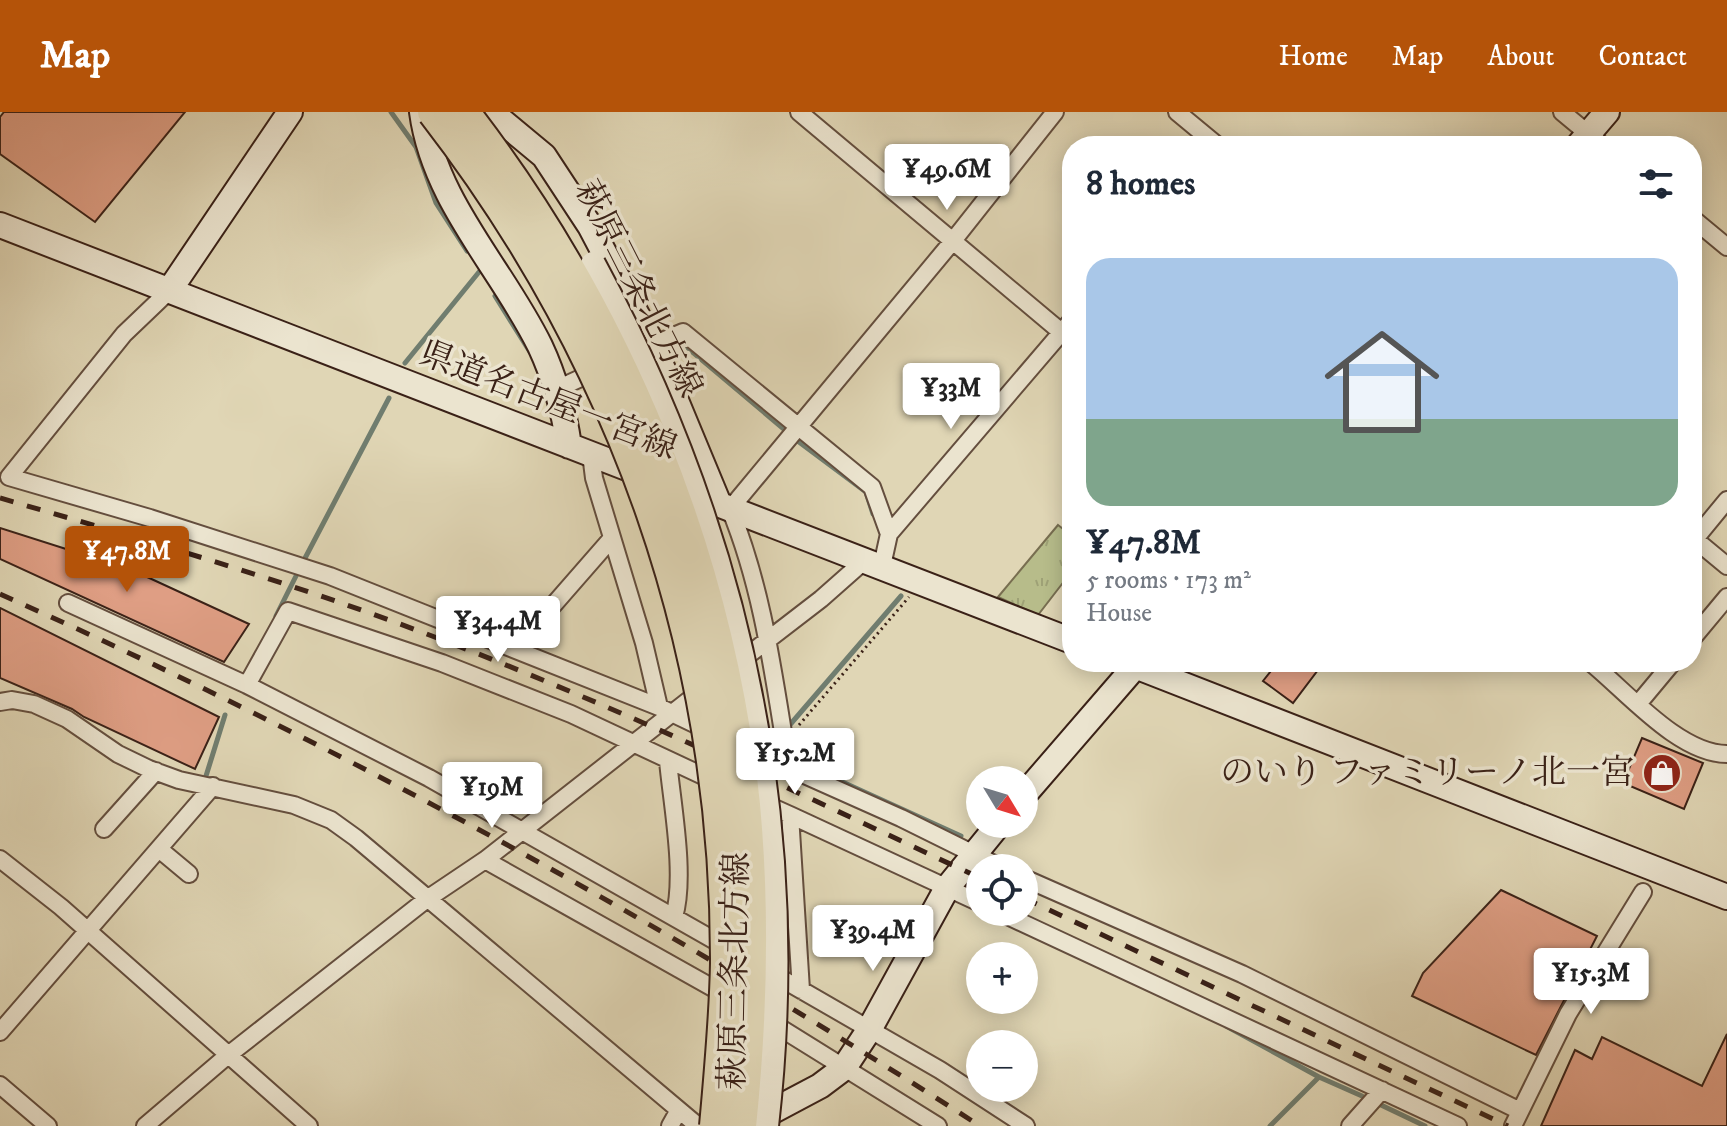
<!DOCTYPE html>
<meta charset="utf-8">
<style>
:root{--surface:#fff;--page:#f2f2f3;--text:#1f2937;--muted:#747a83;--line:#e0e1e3;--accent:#b45309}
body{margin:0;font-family:"IM FELL DW Pica","Noto Serif JP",serif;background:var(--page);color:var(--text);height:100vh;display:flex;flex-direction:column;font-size:30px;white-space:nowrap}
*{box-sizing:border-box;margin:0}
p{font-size:26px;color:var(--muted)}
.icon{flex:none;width:44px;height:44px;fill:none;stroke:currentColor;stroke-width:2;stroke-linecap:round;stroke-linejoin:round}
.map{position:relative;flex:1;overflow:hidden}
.drawer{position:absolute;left:1062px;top:24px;width:640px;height:536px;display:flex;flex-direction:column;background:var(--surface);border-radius:32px;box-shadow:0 4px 20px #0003}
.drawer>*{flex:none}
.needle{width:52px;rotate:128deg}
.fabs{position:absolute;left:966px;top:654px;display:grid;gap:16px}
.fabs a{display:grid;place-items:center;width:72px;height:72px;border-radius:50%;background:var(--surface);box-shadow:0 4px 20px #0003;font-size:40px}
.price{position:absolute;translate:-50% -68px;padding:0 18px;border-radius:8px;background:#fff;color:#222;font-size:26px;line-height:52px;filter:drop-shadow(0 2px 4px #0008)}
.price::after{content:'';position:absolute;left:50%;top:48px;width:24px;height:18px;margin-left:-12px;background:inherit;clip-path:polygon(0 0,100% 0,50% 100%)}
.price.current{background:var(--accent);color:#fff}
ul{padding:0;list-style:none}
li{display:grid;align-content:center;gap:16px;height:424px;padding:0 24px}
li+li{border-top:2px solid var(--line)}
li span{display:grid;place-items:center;height:248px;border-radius:24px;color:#555}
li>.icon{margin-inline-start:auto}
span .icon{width:144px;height:144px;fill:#fffc;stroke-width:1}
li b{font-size:34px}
h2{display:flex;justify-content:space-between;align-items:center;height:96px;padding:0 24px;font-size:34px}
header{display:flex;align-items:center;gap:48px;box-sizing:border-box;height:112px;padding:0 40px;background:var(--accent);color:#fff}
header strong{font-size:38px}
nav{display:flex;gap:44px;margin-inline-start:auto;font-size:28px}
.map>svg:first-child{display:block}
</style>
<header>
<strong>Map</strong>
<nav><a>Home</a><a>Map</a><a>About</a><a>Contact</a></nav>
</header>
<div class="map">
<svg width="1727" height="1014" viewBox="0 0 1727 1014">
<defs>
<pattern id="grass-tufts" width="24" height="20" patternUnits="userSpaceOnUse" patternTransform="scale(2)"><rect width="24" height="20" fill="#b7bc8a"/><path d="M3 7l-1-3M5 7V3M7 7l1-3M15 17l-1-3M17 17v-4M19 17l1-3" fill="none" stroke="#9ea176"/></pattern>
</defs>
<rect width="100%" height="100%" fill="#e0d6b5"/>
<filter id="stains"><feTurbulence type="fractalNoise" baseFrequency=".0025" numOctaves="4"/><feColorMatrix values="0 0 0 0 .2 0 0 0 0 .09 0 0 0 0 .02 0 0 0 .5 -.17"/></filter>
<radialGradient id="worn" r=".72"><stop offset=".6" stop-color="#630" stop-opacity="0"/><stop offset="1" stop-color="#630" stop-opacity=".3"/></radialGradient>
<!-- grass -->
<path fill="url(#grass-tufts)" stroke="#786e50" stroke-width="2" d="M1058 413 1072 424V459L1038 503 998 485Z"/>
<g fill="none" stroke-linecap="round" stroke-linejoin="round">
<!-- stream -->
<path stroke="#707d6f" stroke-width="5" d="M391 0 416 35 436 91 467 139
M495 184 530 240
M683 232 785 318
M405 251 479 160
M795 327 866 380 873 402
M303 450 389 286
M276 504 296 464
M788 615 901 484
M794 644V648L961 724
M206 664 225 603
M1226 914 1319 965 1270 1014
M1319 965 1362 984
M1381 993 1425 1014"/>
</g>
<!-- building -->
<path fill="#df9e84" stroke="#3a2117" stroke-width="2" d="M4 0H185L95 110 0 42V5Z
M0 416 132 458 249 512 224 550 0 447Z
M0 496 219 605 195 657 84 605 72 597 0 566Z
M1278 550H1324L1293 591 1263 569Z
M1642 626 1703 651 1684 697 1623 671Z
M1501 778 1597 824 1536 943 1412 884 1423 861Z
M1727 922V1014H1541L1575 938 1592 947 1602 925 1702 974Z"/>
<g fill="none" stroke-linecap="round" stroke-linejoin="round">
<defs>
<path id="street" d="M799 0 1072 229
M1177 0 1218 34
M1562 0 1603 34
M1692 106 1727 135
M169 179 124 222 9 365 150 406 330 464 659 595 707 618
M646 236 683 220 872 375 889 422
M557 277 596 259
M591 342 594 366 644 531 659 595
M1692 425 1727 454
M1695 427 1727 388
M882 454 889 422 1072 208
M68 491 247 573 429 666 726 835
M1692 527 1727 485
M515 537 611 427
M1590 550C1627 580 1679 642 1727 642
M738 551 821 487 864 449
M247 573 288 499 442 551 571 602 716 670
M0 590 12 588 34 592 67 607 118 642 149 657 179 668 294 693 331 708 356 726 698 1014
M1638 592 1673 550
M753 640 901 706 1002 756
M668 649C672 692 686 764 674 805
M789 657C774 568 764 480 730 397L952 130 1055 0
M759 689 790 703
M104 717 156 659
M159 737 189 762
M0 747 61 795 309 1014
M485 748 729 885
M1024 766 1242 862 1520 999
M999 800 1458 1014
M770 860 940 958 1026 1014
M801 878 790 703 980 791
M766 907 938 1014
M0 920 213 674
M0 973 48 1014
M145 1014 227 944 427 787 485 748 703 577
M670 1014 679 998
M1350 1014 1382 978
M1513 1014 1568 902 1643 780"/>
<path id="secondary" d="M422 0C434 90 502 156 540 234 555 266 564 299 569 334
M491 0 544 44 590 114 653 233 719 392
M1578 34 1607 0
M0 113 645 363
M169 179 290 0
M679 377 1072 529
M1125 550 1727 785
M1024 683 1139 550
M752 1010 820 974 844 956 869 918 947 776 999 712"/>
</defs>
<!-- street casing -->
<use href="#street" stroke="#644e3e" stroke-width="20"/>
<!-- secondary casing -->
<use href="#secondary" stroke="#3a2117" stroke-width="28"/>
<!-- path -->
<path stroke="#3a2117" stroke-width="3" stroke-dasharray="2 4" stroke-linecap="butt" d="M799 613 909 485"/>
<!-- street -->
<use href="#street" stroke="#ebe4cf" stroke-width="16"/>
<!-- secondary -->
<use href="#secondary" stroke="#ebe4cf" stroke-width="24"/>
<!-- rail -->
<path stroke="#3a2117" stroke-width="5" stroke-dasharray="14 14" stroke-linecap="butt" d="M0 386C145 428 291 470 432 524 619 595 799 681 980 766
M0 482C340 633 668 813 980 1014
M1024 786 1508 1014"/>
<defs>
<path id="secondary-bridge" d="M593 152C739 422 801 707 766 1014"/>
<path id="highway-bridge" d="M433 0C624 247 727 537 726 851 725 906 720 960 715 1014
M464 0C618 199 719 443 745 693 755 800 752 908 741 1014"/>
</defs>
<!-- secondary-bridge casing -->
<use href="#secondary-bridge" stroke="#3a2117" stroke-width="28" stroke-linecap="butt"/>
<!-- highway-bridge casing -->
<use href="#highway-bridge" stroke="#3a2117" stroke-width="34" stroke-linecap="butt"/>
<!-- secondary-bridge -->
<use href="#secondary-bridge" stroke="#ebe4cf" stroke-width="24"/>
<!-- highway-bridge -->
<use href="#highway-bridge" stroke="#e0d6b5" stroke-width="30"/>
</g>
<!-- icons -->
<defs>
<symbol id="shop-disc" viewBox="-11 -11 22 22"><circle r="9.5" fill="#8f2418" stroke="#ebe4cf"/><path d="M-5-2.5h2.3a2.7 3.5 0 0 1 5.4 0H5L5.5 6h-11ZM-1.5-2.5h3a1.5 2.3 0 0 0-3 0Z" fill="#fff"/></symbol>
</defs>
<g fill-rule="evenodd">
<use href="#shop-disc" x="1640" y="639" width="44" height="44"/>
</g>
<g text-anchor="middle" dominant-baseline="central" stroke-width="7" stroke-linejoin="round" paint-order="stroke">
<!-- street labels -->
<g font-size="34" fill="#3a2117" stroke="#ebe4cf">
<text transform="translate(638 177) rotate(63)">萩原三条北方線</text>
<text transform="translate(548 289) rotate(21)">県道名古屋一宮線</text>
<text transform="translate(735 859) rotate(-89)">萩原三条北方線</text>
</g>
<!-- poi labels -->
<g font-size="34" fill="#3a2117" stroke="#ebe4cf" text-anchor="end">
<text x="1634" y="661">のいり ファミリーノ北一宮</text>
</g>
</g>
<rect width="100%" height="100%" filter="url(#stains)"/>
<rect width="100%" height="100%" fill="url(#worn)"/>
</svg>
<div class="fabs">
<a><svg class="needle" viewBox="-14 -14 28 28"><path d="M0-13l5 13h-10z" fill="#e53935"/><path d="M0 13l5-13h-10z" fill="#747a83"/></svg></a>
<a><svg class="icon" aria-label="locate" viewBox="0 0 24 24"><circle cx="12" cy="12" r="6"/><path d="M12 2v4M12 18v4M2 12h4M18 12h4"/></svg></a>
<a>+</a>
<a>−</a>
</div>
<b class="price" style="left:947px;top:100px">¥49.6M</b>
<b class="price" style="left:951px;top:319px">¥33M</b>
<b class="price current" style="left:127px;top:482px">¥47.8M</b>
<b class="price" style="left:498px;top:552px">¥34.4M</b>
<b class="price" style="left:795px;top:684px">¥15.2M</b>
<b class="price" style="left:492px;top:718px">¥19M</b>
<b class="price" style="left:873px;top:861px">¥39.4M</b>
<b class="price" style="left:1591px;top:904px">¥15.3M</b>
<section class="drawer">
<h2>8 homes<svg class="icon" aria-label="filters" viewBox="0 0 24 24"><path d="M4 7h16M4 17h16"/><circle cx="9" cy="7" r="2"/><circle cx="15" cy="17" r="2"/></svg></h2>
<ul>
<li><span style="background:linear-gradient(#a9c7e8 65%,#7fa58c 0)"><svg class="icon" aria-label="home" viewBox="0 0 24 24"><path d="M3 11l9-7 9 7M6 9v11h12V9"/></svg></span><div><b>¥47.8M</b><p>5 rooms · 173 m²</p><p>House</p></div></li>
</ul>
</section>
</div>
